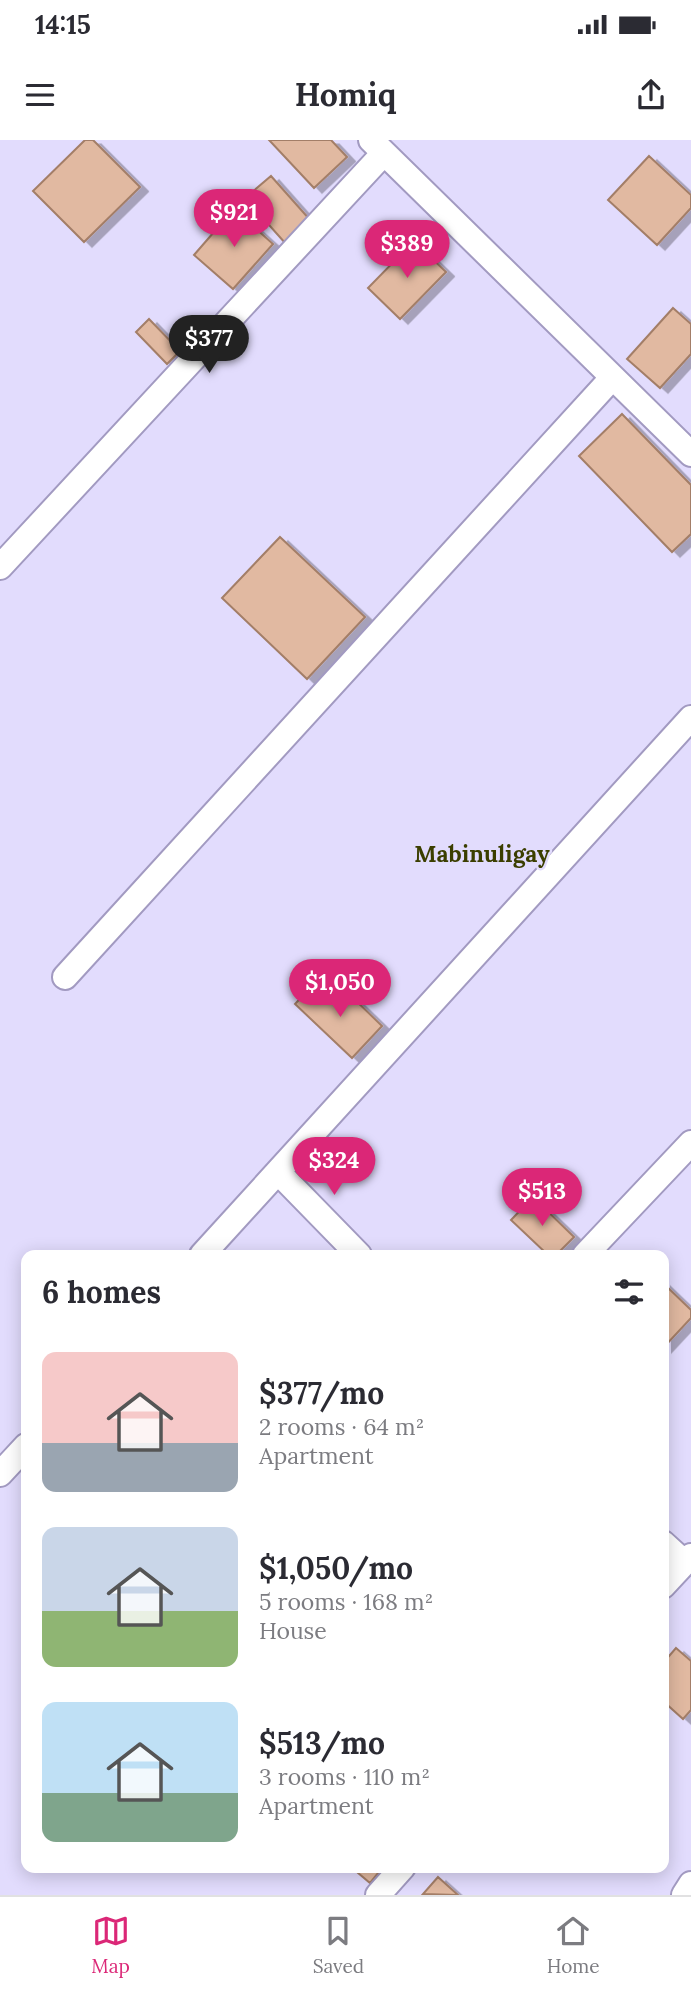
<!DOCTYPE html>
<meta charset="utf-8">
<style>
:root{--surface:#fff;--page:#f7f7f7;--text:#2b2b33;--muted:#7c7c81;--line:#e1e1e2;--accent:#db2777}
body{margin:0;font-family:Lora,serif;background:var(--page);color:var(--text);height:100vh;display:flex;flex-direction:column;font-size:26px;white-space:nowrap}
*{box-sizing:border-box;margin:0}
p{font-size:23px;color:var(--muted)}
.icon{flex:none;width:38px;height:38px;fill:none;stroke:currentColor;stroke-width:2;stroke-linecap:round;stroke-linejoin:round}
.map{position:relative;flex:1;overflow:hidden}
.drawer{position:absolute;left:21px;top:1110px;width:648px;height:623px;display:flex;flex-direction:column;background:var(--surface);border-radius:14px;box-shadow:0 4px 18px #0003}
.drawer>*{flex:none}
.price{position:absolute;translate:-50% -60px;padding:0 16px;border-radius:24px;background:var(--accent);color:#fff;font-size:23px;line-height:46px;filter:drop-shadow(0 2px 4px #0008)}
.price::after{content:'';position:absolute;left:50%;top:42px;width:21px;height:16px;margin-left:-10px;background:inherit;clip-path:polygon(0 0,100% 0,50% 100%)}
.price.current{background:#222;color:#fff}
ul{padding:0;list-style:none}
li{display:flex;align-items:center;gap:21px;height:175px;padding:0 21px}
li span{display:grid;place-items:center;flex:none;width:196px;height:140px;border-radius:14px;color:#555}
li>.icon{margin-inline-start:auto}
span .icon{width:84px;height:84px;fill:#fffc;stroke-width:1}
li b{font-size:30px}
h2{display:flex;justify-content:space-between;align-items:center;height:84px;padding:0 21px;font-size:30px}
.status{display:flex;justify-content:space-between;align-items:center;height:49px;padding:0 35px;background:var(--surface);direction:ltr}
.status svg{height:19px;fill:currentColor}
header{display:flex;justify-content:space-between;align-items:center;height:91px;padding:0 21px;background:var(--surface);font-size:32px;font-weight:700}
.dock{display:flex;justify-content:space-around;align-items:center;height:98px;border-top:2px solid var(--line);background:var(--surface);font-size:19px;color:var(--muted)}
.dock a{display:grid;justify-items:center;gap:4px}
.dock .current{color:var(--accent)}
.map>svg:first-child{display:block}
</style>
<div class="status"><b>14:15</b><svg viewBox="0 0 49 12"><path d="M0 12V9h3v3zM5 12V6h3v6zM10 12V3h3v9zM15 12V0h3v12zM26 1h20v11H26zM47 4h2v5h-2z"/></svg></div>
<header><svg class="icon" aria-label="menu" viewBox="0 0 24 24"><path d="M4 6h16M4 12h16M4 18h16"/></svg>Homiq<svg class="icon" aria-label="share" viewBox="0 0 24 24"><path d="M12 15V3M7 8l5-5 5 5M5 13v7h14v-7"/></svg></header>
<div class="map">
<svg width="691" height="1755" viewBox="0 0 691 1755">
<defs>
<filter id="shadow"><feDropShadow dx="8" dy="4.5" stdDeviation="0" flood-color="#0004"/></filter>
</defs>
<rect width="100%" height="100%" fill="#e2dcfd"/>
<!-- building -->
<path fill="#e1b9a1" stroke="#a37e67" stroke-width="2" filter="url(#shadow)" d="M85 0H93L140 47 84 102 33 51Z
M269 0H331L347 17 314 48Z
M649 16 691 55V68L657 105 608 60Z
M271 36 311 81 286 104 245 58Z
M234 69 273 104 233 149 194 115Z
M414 101 446 132 400 179 368 148Z
M673 168 691 184V214L660 248 627 219Z
M149 179 180 211 167 224 136 192Z
M622 274 691 345V394L672 412 579 316Z
M280 397 365 477 307 539 222 458Z
M314 844 336 865 348 853 382 886 352 918 295 864Z
M533 1057 574 1097 556 1115H548L511 1080Z
M663 1143 691 1170V1178L664 1207Z
M676 1508 691 1521V1570L683 1579 663 1561V1523Z
M351 1727H383L370 1743Z
M438 1737 458 1755 423 1754Z"/>
<g fill="none" stroke-linecap="round" stroke-linejoin="round">
<defs>
<path id="street" d="M371 0 691 314
M0 427 384 13
M65 837 612 238
M278 1032 359 1115
M202 1115 691 578
M585 1115 691 1003
M0 1334 26 1306
M663 1403 685 1423
M663 1446 691 1416
M378 1755 403 1727
M684 1755 691 1744"/>
</defs>
<!-- street casing -->
<use href="#street" stroke="#a29ac1" stroke-width="28"/>
<!-- street -->
<use href="#street" stroke="#fff" stroke-width="24"/>
</g>
<g text-anchor="middle" dominant-baseline="central" stroke-width="5" stroke-linejoin="round" paint-order="stroke">
<!-- neighbourhood labels -->
<g font-size="23" font-weight="bold" fill="#3b3e00" stroke="#e2dcfd">
<text x="482" y="713">Mabinuligay</text>
</g>
</g>
</svg>
<b class="price" style="left:234px;top:109px">$921</b>
<b class="price" style="left:407px;top:140px">$389</b>
<b class="price current" style="left:209px;top:235px">$377</b>
<b class="price" style="left:340px;top:879px">$1,050</b>
<b class="price" style="left:334px;top:1057px">$324</b>
<b class="price" style="left:542px;top:1088px">$513</b>
<section class="drawer">
<h2>6 homes<svg class="icon" aria-label="filters" viewBox="0 0 24 24"><path d="M4 7h16M4 17h16"/><circle cx="9" cy="7" r="2"/><circle cx="15" cy="17" r="2"/></svg></h2>
<ul>
<li><span style="background:linear-gradient(#f6c9c9 65%,#9aa5b1 0)"><svg class="icon" aria-label="home" viewBox="0 0 24 24"><path d="M3 11l9-7 9 7M6 9v11h12V9"/></svg></span><div><b>$377/mo</b><p>2 rooms · 64 m²</p><p>Apartment</p></div></li>
<li><span style="background:linear-gradient(#c9d6e8 60%,#8fb573 0)"><svg class="icon" aria-label="home" viewBox="0 0 24 24"><path d="M3 11l9-7 9 7M6 9v11h12V9"/></svg></span><div><b>$1,050/mo</b><p>5 rooms · 168 m²</p><p>House</p></div></li>
<li><span style="background:linear-gradient(#bfe0f5 65%,#7fa58c 0)"><svg class="icon" aria-label="home" viewBox="0 0 24 24"><path d="M3 11l9-7 9 7M6 9v11h12V9"/></svg></span><div><b>$513/mo</b><p>3 rooms · 110 m²</p><p>Apartment</p></div></li>
</ul>
</section>
</div>
<nav class="dock">
<a class="current"><svg class="icon" aria-label="map" viewBox="0 0 24 24"><path d="M3 6l6-2 6 2 6-2v14l-6 2-6-2-6 2zM9 4v14M15 6v14"/></svg>Map</a>
<a><svg class="icon" aria-label="saved" viewBox="0 0 24 24"><path d="M7 4h10v16l-5-4-5 4z"/></svg>Saved</a>
<a><svg class="icon" aria-label="home" viewBox="0 0 24 24"><path d="M3 11l9-7 9 7M6 9v11h12V9"/></svg>Home</a>
</nav>
